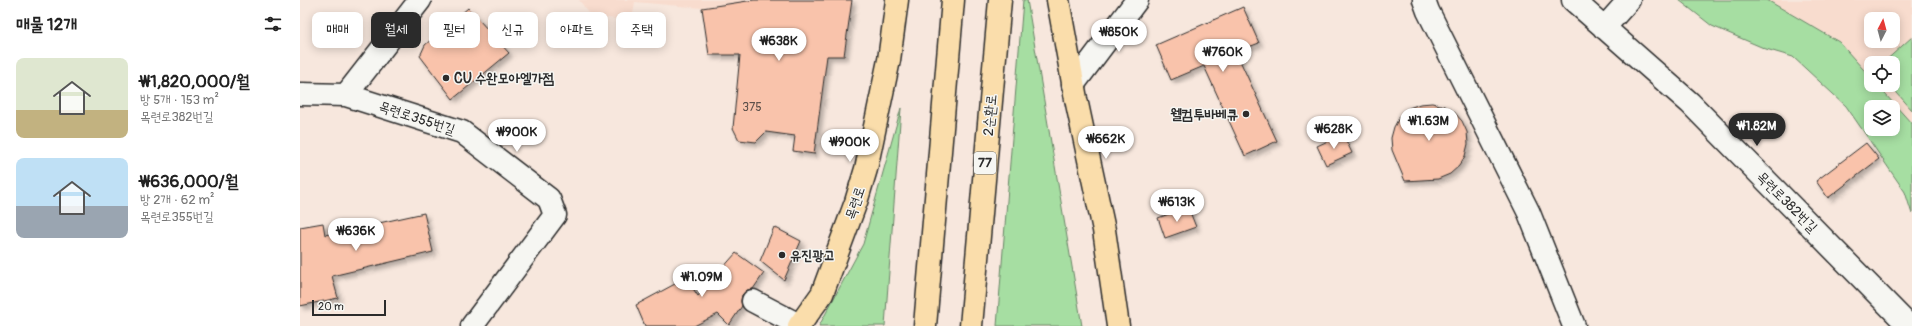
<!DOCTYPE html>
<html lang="ko">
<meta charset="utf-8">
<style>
:root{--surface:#fff;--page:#f2f2f2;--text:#222;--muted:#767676;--accent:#2b2b2b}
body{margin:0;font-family:Pangolin,"Poor Story",sans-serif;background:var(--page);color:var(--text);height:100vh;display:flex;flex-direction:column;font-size:15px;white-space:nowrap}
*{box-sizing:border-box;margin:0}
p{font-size:13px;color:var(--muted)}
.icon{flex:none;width:22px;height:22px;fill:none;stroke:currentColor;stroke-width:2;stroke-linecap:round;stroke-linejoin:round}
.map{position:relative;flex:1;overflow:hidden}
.details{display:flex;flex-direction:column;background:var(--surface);width:300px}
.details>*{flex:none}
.top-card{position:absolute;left:12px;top:12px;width:380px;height:36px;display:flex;gap:8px}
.needle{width:26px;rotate:6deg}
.fabs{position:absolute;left:1564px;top:12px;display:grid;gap:8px}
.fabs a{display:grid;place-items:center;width:36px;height:36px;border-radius:8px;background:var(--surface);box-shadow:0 2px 10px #0003;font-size:20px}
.scale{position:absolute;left:12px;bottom:10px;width:74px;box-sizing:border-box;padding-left:4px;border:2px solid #2b2b2b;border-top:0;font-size:11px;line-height:14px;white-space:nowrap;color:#2b2b2b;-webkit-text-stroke:3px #f6f6f2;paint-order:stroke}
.price{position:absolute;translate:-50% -34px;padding:0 9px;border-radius:14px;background:#fff;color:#222;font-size:13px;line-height:26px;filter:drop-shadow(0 1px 2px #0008)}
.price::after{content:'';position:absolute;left:50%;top:24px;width:12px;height:9px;margin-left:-6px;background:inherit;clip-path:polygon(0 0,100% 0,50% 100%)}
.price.active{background:var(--accent);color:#fff}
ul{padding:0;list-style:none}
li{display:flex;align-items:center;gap:12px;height:100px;padding:0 16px}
li span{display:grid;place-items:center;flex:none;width:112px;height:80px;border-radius:8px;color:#555}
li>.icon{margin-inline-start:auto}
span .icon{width:48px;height:48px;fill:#fffc;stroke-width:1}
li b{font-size:17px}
h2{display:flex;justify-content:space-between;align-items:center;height:48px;padding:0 16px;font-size:17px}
.tag{padding:0 14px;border-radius:8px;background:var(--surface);box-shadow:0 2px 10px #0003;font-size:14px;line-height:36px}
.tag.active{background:var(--accent);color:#fff}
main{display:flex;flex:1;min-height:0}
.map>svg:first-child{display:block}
</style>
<main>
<section class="details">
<h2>매물 12개<svg class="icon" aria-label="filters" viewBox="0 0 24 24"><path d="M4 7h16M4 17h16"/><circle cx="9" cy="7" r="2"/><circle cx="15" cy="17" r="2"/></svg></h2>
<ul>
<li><span style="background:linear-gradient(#dfe7d0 65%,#c2b280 0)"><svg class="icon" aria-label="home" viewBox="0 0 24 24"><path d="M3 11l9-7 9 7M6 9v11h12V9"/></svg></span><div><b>₩1,820,000/월</b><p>방 5개 · 153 m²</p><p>목련로382번길</p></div></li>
<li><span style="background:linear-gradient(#bfe0f5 60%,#9aa5b1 0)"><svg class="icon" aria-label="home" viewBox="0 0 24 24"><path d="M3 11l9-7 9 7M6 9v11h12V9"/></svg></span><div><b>₩636,000/월</b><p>방 2개 · 62 m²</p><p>목련로355번길</p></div></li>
</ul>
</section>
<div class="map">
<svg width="1612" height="326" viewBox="0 0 1612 326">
<defs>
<filter id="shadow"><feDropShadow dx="3.5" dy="3.5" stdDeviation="2" flood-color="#0004"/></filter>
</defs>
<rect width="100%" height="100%" fill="#f7e7dd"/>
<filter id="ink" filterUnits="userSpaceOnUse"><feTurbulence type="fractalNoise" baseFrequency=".025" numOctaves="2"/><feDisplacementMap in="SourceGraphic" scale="8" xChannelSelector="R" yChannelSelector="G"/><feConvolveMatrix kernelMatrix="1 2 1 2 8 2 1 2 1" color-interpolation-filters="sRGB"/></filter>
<g filter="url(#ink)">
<!-- built -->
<path fill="#f8dcce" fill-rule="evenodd" d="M279 0H454L402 8 335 2 332 20 292 17Z
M1467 0H1612V124L1577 85H1593V63H1571V78L1539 42ZM1571 19H1593V41H1571Z"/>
<!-- green -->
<path fill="#a6dea2" stroke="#688466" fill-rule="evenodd" d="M723 0H727L782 326H697Z
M1379 0H1467L1539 42 1571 78V85H1577L1612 124V214L1605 192 1546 106 1493 57 1466 49 1412 26ZM1571 107H1593V129H1571Z
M1612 37V110L1590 85H1593V63H1583Z
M601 108 585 326H519L563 244Z"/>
<!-- building -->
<path fill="#f9c3ab" stroke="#2b2b2b" filter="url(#shadow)" d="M454 0H552L544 56H527L514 154 493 151 495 136 466 132 456 142 439 140 433 128 440 55H409L402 8Z
M943 7 959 43 936 52 977 141 945 156 904 66 871 80 856 45Z
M168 8 209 53 153 99 120 56 125 45Z
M1132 103 1144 106 1154 112 1162 121 1167 132 1168 144 1165 156 1159 166 1150 174 1138 179 1105 181 1092 150 1091 138 1094 127 1100 116 1109 108 1120 104Z
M1043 134 1052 153 1026 165 1017 146Z
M1566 143 1579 159 1528 198 1516 181Z
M888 207 896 227 865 238 858 218Z
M124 213 133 252 32 276 38 298 0 306V227L23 223 25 235Z
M474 227 501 241 484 280 460 261Z
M436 253 464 273 453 289 447 290 442 295 441 301 442 306 429 325 418 314 394 326H345L336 305 386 278 398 296Z"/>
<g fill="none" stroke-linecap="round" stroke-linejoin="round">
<defs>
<path id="minor" d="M1124 0 1128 11 1229 213 1274 326
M1273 0 1390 103 1609 326
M1304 28 1329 0
M773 85 837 0
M0 94 46 95 162 132 249 199 255 215 172 326
M46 95 120 0
M453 301 499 325"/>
<path id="major" d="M758 0 776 99 804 230 818 326
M499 326 522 294 556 202 566 169 589 60 597 0"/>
<path id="highway" d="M625 326 653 0
M671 326 700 0"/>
</defs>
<!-- minor casing -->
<use href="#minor" stroke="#2b2b2b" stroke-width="25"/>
<!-- major casing -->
<use href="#major" stroke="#2b2b2b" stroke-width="25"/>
<!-- highway casing -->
<use href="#highway" stroke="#2b2b2b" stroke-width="25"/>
<!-- minor -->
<use href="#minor" stroke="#f6f6f2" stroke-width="22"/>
<!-- major -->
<use href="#major" stroke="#faddab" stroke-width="22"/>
<!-- highway -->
<use href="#highway" stroke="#faddab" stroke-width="22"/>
</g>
</g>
<!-- markers -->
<g fill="#2b2b2b" stroke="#f6f6f2" stroke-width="1.5">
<circle cx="146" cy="78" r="4"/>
<circle cx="946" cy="114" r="4"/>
<circle cx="482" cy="255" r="4"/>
</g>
<g text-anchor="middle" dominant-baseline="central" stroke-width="3" stroke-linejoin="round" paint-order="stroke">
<!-- number labels -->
<g font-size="12" fill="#5e514b">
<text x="452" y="107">375</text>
</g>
<!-- shield labels -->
<rect fill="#f6f6f2" stroke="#686867" stroke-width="1" x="674" y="152" width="22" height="22" rx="3"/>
<g font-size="13" font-weight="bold" fill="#2b2b2b">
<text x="685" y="163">77</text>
</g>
<!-- poi labels -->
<g font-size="14" font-weight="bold" fill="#2b2b2b" stroke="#f6f6f2" text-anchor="start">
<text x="154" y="78">CU 수완모아엘가점</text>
<text x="938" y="114" text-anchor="end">웰컴투바베큐</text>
<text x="490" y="255">유진광고</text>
</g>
<!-- street labels -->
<g font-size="14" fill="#2b2b2b" stroke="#f6f6f2">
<text transform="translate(690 115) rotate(-85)">2순환로</text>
<text transform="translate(117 118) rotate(18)">목련로355번길</text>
<text transform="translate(1487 202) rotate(45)">목련로382번길</text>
<text transform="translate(555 203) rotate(-71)">목련로</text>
</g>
</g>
</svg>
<div class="fabs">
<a><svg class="needle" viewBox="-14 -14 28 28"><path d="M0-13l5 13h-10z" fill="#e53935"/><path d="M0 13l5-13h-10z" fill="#767676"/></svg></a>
<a><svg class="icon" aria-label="locate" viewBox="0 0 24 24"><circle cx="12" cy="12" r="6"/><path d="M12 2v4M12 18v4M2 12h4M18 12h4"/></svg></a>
<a><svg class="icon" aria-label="layers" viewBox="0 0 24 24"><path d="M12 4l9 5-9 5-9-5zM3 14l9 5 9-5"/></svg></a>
</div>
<div class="scale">20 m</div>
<b class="price" style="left:819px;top:53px">₩850K</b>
<b class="price" style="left:479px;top:62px">₩638K</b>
<b class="price" style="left:923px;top:73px">₩760K</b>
<b class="price" style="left:1129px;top:142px">₩1.63M</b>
<b class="price active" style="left:1457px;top:147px">₩1.82M</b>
<b class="price" style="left:1034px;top:150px">₩628K</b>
<b class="price" style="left:217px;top:153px">₩900K</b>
<b class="price" style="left:806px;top:160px">₩662K</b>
<b class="price" style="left:550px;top:163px">₩900K</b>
<b class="price" style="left:877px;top:223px">₩613K</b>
<b class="price" style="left:56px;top:252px">₩636K</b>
<b class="price" style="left:402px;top:298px">₩1.09M</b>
<div class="top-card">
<a class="tag">매매</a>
<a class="tag active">월세</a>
<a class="tag">필터</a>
<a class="tag">신규</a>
<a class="tag">아파트</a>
<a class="tag">주택</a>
</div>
</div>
</main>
